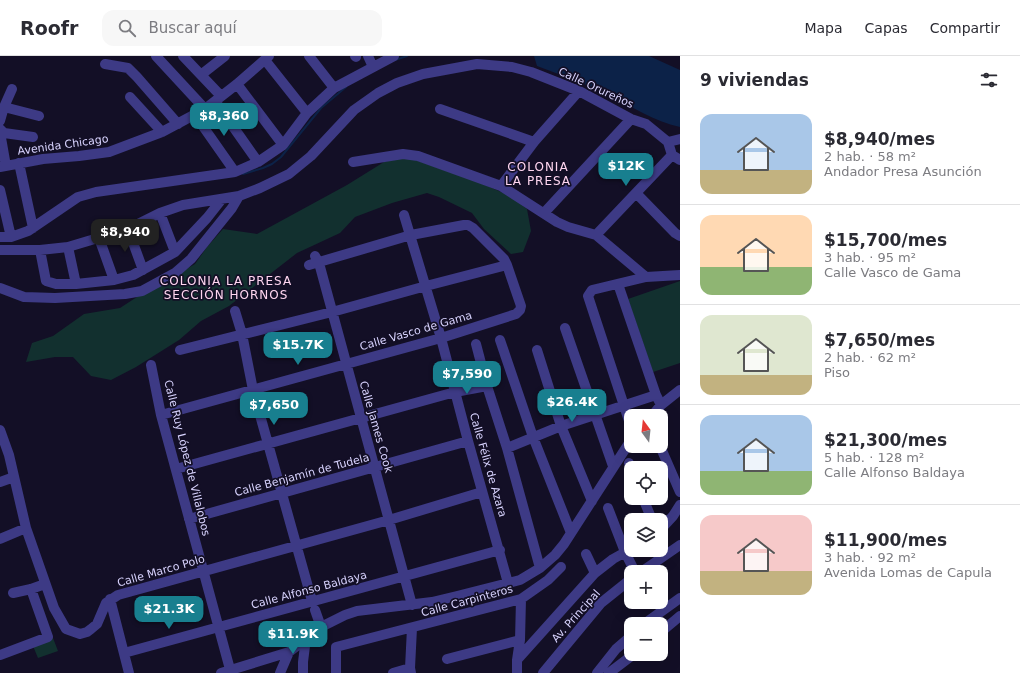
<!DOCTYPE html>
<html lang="es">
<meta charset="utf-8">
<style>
:root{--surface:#fff;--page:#f7f7f7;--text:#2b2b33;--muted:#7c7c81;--line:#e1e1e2;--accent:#187f8f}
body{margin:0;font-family:"DejaVu Sans",sans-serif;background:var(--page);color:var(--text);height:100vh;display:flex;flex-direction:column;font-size:15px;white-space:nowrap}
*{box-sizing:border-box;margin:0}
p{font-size:13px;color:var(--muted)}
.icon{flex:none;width:22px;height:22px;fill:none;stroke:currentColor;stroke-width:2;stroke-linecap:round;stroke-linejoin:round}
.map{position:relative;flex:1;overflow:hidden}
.sheet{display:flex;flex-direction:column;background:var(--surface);width:340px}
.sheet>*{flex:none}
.needle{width:26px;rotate:345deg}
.fabs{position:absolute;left:624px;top:353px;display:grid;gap:8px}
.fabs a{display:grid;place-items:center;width:44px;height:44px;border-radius:8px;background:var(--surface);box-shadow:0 4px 16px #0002;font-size:20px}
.price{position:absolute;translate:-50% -34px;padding:0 9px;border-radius:8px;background:var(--accent);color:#fff;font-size:13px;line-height:26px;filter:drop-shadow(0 1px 2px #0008)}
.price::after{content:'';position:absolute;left:50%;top:24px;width:12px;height:9px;margin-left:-6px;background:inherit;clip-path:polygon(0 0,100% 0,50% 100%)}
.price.selected{background:#222;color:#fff}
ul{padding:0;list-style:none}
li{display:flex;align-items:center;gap:12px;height:100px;padding:0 20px}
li+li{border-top:1px solid var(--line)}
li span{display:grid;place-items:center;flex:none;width:112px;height:80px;border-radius:12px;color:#555}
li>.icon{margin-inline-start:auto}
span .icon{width:48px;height:48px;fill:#fffc;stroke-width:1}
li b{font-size:17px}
h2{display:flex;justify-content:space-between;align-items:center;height:48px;padding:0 20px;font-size:17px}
header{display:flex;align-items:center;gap:24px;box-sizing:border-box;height:56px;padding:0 20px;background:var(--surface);border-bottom:1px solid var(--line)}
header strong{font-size:19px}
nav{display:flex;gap:22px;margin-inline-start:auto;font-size:14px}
.search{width:280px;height:36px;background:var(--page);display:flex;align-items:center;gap:10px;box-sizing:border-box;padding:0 14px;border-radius:12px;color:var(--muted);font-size:15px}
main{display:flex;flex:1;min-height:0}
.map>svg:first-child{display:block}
</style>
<header>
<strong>Roofr</strong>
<div class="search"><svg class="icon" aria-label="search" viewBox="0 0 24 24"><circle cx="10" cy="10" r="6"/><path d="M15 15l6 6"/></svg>Buscar aquí</div>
<nav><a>Mapa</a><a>Capas</a><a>Compartir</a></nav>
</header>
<main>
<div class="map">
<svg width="680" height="617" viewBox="0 0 680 617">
<rect width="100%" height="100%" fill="#130f26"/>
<!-- green -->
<path fill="#12302f" d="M407 101 483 128 512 141 527 153 531 175 523 196 511 198 484 173 472 157 439 141 427 137 392 147 355 161 340 177 297 197 229 250 201 265 179 284 136 311 111 324 91 320 73 301H55L26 306 32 287 53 280 84 258 120 252 140 239 166 225 195 208 207 191 223 173 257 178 347 129 384 106Z
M680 225V307L653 316 628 243Z
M53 582 58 595 38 602 33 590Z"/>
<!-- water -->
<path fill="#0c2248" d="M534 0H649L680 14V71C654 65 632 51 609 39 586 28 561 19 537 10Z"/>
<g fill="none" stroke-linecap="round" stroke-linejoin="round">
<!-- stream -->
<path stroke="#0c2248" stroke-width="2" d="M395 4 407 0
M243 118 263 112 272 108 281 101 321 52 346 31"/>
<!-- minor -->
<path stroke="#3d3a85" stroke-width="10" d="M156 0 205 53
M183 0 221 40
M309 0 334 32
M355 0 356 1
M368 0 373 11
M265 4 307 57
M105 8 128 12 137 21 178 68
M202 18 225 0
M237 28 283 89
M130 41 162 76
M215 45 258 106
M4 51 39 60
M440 53 534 86
M195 59 235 116
M0 65 4 51 12 33
M0 73 4 77 33 81
M0 76 6 110
M668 86 680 83
M353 106 403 98 418 100 501 130 557 166 568 171 596 179 646 221
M19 107 33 172
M0 111 43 103 79 100 109 96 162 76 205 53 237 28 269 0
M501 130 534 86 579 35
M0 134 11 181
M636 137 675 177 680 180
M160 157 175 196
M544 157 631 63
M404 159 441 282 468 385 508 527
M128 173 143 214
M596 179 672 99
M0 181H11L28 175 78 141 96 136 117 133 235 116 258 106 283 89 307 57 334 32 394 0
M99 182 114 224
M68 191 76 228
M0 194H40L68 191 128 173 160 157 183 149 239 140 260 132 289 118 311 100 354 54 378 37 397 27 423 18 477 8 512 11 531 16 579 35 631 63 646 68 668 86 672 99 680 104
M40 194 46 225 56 228H76L114 224 133 219 175 196 207 162 222 143
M315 200 319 207 412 549
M618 228 656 339 661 349
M0 232 24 241 55 242 125 238 142 235 175 217 191 203 232 152 239 140
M235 255 242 278 253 334 312 545
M565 272 613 410
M500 284 533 381 571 477
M476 288 487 330 507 392 540 512
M180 294 332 256 426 230 507 209
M537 294 561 370 592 445
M151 309 161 359 231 617
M161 359 441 282 516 258 520 254 521 250 507 209 504 203 473 172 468 169H464L411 179 309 209
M652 360 661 349 680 334
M631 371 588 240 592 234 646 221 680 219
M0 374 9 399 26 472 54 552 66 573 80 578 87 576 91 573 97 568 106 547 118 539 389 464 482 436
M660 390 680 436
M507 392 561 370 656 339
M629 407 631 412
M176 413 455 336 487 330
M0 426 14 421
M643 442 652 464
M608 452 625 496 635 516
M189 463 468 385
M661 473 673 460 680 449
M0 483 26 472
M586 498 595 517
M641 516 680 489
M13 537 31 533 45 528
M110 543 129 617
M315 554 321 571
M644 568 680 542
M661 576 680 560
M124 597 500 494
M0 599 48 581 31 533
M447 603 520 584
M517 604 595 517 613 503 631 493
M221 617 289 596 321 571 345 559 357 555 432 546 457 540 520 524 540 512 555 499 564 488 631 384
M280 617 289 596
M303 617V606L306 582
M336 617V591L521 543 548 524 561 511
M393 617 410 612
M411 617 410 612 412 572
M517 617V604L520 584 521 543
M543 617 601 547 631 523
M597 617 616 593 631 580
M609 617 634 598"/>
</g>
<g text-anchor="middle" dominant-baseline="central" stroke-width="3.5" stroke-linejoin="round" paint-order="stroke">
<!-- street labels -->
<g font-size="11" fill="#d9d4ff" stroke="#130f26">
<text transform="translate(596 32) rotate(25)">Calle Orureños</text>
<text transform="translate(63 89) rotate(-8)">Avenida Chicago</text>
<text transform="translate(416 275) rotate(-16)">Calle Vasco de Gama</text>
<text transform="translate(376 371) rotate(74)">Calle James Cook</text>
<text transform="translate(187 402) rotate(76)">Calle Ruy López de Villalobos</text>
<text transform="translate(488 409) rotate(74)">Calle Félix de Azara</text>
<text transform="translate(302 419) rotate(-15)">Calle Benjamín de Tudela</text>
<text transform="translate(161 515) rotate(-16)">Calle Marco Polo</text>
<text transform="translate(309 534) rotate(-15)">Calle Alfonso Baldaya</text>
<text transform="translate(467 545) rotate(-15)">Calle Carpinteros</text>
<text transform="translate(576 560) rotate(-48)">Av. Principal</text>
</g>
<!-- neighbourhood labels -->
<g font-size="12" letter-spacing="1" fill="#ffd6f0" stroke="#130f26">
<text x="538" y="111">COLONIA<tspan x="538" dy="14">LA PRESA</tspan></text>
<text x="226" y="225">COLONIA LA PRESA<tspan x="226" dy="14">SECCIÓN HORNOS</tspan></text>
</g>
</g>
</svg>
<div class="fabs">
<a><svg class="needle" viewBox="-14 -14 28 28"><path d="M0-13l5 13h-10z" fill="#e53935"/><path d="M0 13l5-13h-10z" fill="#7c7c81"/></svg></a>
<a><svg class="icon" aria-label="locate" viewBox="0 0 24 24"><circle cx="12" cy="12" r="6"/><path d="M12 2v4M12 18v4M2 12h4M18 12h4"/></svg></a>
<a><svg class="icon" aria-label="layers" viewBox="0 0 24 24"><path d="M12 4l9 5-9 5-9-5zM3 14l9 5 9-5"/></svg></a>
<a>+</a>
<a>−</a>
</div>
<b class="price" style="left:224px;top:81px">$8,360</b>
<b class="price" style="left:626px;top:131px">$12K</b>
<b class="price selected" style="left:125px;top:197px">$8,940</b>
<b class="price" style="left:298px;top:310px">$15.7K</b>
<b class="price" style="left:467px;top:339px">$7,590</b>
<b class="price" style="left:572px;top:367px">$26.4K</b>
<b class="price" style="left:274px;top:370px">$7,650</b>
<b class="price" style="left:169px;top:574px">$21.3K</b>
<b class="price" style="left:293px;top:599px">$11.9K</b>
</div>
<section class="sheet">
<h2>9 viviendas<svg class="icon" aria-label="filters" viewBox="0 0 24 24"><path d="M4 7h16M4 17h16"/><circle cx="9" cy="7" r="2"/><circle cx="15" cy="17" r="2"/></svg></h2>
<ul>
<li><span style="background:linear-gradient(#a9c7e8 70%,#c2b280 0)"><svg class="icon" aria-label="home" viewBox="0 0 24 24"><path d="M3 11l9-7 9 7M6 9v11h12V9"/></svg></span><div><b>$8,940/mes</b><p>2 hab. · 58 m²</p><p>Andador Presa Asunción</p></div></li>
<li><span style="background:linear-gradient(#ffd9b3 65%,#8fb573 0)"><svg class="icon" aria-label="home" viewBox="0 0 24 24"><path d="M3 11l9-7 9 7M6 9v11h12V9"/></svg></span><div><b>$15,700/mes</b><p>3 hab. · 95 m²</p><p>Calle Vasco de Gama</p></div></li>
<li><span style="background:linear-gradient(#dfe7d0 75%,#c2b280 0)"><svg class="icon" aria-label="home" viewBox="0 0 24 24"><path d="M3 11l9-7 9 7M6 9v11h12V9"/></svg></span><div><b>$7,650/mes</b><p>2 hab. · 62 m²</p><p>Piso</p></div></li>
<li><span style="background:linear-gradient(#a9c7e8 70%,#8fb573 0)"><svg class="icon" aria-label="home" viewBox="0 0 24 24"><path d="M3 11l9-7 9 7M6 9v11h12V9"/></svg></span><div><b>$21,300/mes</b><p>5 hab. · 128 m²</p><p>Calle Alfonso Baldaya</p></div></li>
<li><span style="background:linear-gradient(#f6c9c9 70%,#c2b280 0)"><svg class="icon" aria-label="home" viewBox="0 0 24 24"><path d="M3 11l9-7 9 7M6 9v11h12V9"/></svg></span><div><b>$11,900/mes</b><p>3 hab. · 92 m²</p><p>Avenida Lomas de Capula</p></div></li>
</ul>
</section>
</main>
